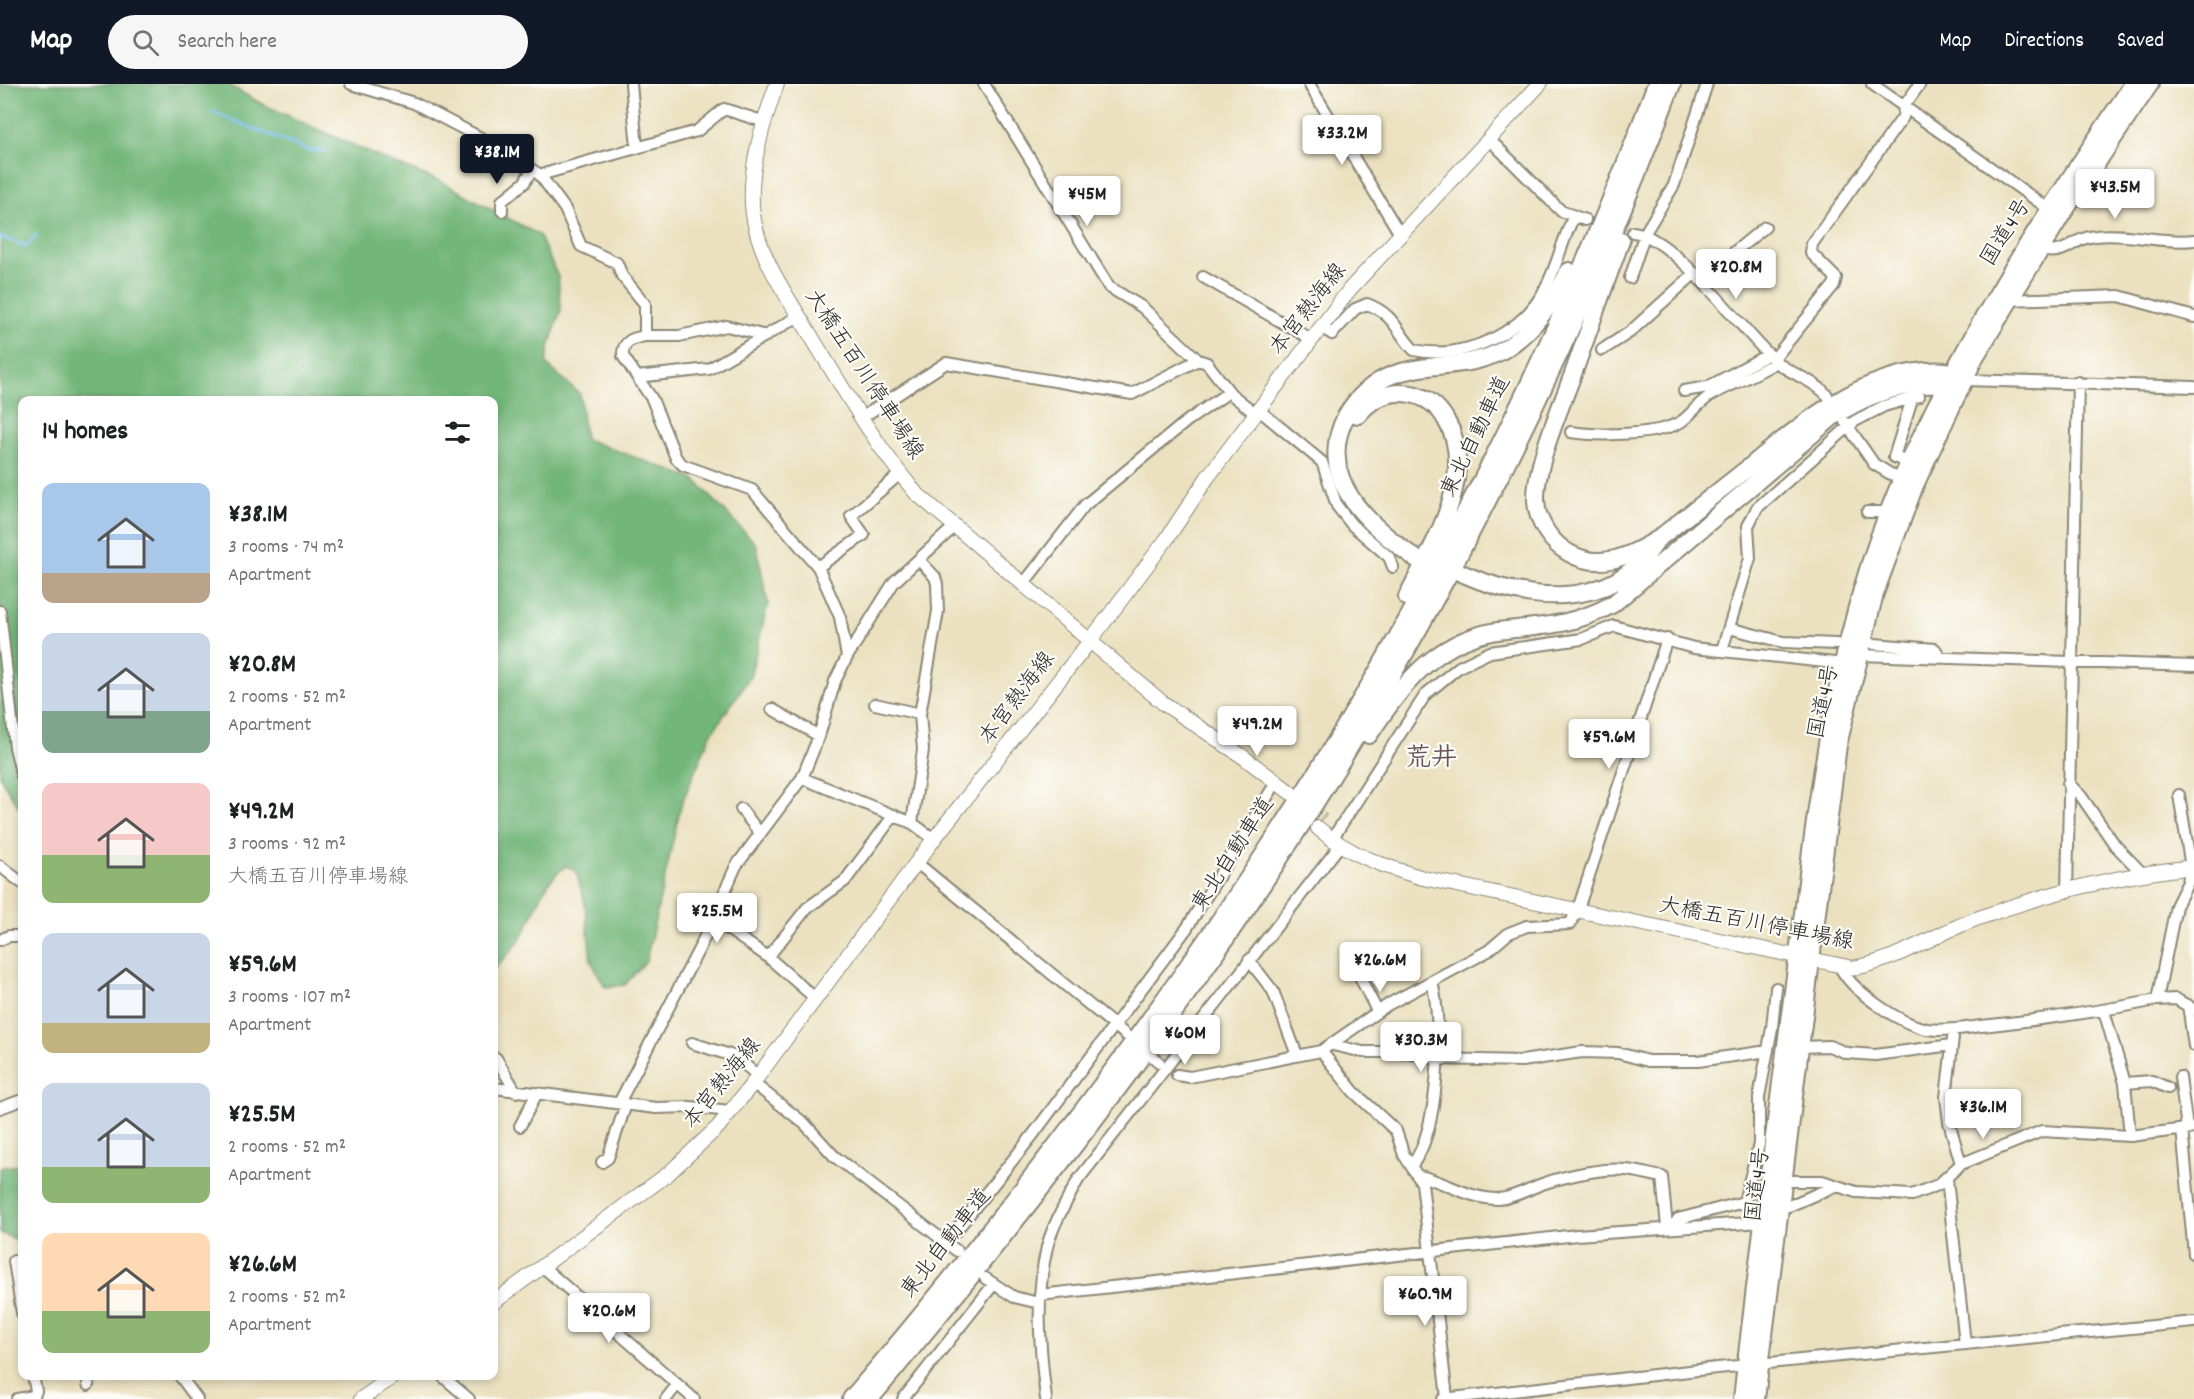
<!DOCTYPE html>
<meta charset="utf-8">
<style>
:root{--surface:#fff;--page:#f6f6f6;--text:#202124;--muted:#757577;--accent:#111827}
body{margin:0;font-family:Dekko,"Klee One",sans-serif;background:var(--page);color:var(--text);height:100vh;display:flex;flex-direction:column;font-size:22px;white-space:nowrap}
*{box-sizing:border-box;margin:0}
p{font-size:20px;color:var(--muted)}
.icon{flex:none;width:33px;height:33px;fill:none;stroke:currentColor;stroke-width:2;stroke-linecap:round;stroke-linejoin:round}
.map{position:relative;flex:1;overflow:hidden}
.panel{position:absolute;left:18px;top:312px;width:480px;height:984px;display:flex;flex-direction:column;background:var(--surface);border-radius:12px;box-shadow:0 3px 9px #0003}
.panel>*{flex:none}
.price{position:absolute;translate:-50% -51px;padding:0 14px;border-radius:6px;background:#fff;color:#222;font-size:20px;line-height:39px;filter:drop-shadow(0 2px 3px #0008)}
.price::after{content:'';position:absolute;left:50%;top:36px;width:18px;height:14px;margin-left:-9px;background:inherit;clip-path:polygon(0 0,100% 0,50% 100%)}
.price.on{background:var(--accent);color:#fff}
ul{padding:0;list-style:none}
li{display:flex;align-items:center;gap:18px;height:150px;padding:0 24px}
li span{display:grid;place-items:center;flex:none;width:168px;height:120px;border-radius:12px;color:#555}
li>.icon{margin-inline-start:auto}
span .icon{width:72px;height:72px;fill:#fffc;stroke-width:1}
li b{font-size:26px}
h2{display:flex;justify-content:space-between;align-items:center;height:72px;padding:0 24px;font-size:26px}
header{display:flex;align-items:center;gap:36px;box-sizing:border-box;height:84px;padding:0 30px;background:var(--accent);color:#fff}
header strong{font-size:28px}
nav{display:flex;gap:33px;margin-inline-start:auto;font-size:21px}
.search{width:420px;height:54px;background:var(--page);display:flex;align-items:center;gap:15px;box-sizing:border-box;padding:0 21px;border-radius:33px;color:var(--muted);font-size:22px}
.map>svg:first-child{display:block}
</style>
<header>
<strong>Map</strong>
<div class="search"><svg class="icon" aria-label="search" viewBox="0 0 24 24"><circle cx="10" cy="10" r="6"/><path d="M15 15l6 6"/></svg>Search here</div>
<nav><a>Map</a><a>Directions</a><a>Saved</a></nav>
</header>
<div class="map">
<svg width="2194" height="1315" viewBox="0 0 2194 1315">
<rect width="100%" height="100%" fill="#fdfcf7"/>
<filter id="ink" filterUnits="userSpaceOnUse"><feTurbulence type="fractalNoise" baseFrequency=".0167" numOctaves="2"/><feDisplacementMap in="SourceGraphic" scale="12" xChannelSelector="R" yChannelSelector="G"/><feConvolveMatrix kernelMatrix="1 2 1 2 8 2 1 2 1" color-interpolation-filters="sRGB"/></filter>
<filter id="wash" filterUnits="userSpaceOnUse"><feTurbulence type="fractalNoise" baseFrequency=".008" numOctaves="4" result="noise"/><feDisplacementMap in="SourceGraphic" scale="24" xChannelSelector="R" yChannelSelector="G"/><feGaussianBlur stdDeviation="1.35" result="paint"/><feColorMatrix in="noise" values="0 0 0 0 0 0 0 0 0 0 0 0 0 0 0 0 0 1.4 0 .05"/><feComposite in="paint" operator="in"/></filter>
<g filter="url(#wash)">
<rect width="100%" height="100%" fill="#ebe1c0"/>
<!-- forest -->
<path fill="#72b679" stroke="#4e7052" stroke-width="1.5" d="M0 0H227L260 19 388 77 442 98 539 151 558 193 561 226 550 260 546 280 580 310 585 355 694 395 756 460 768 520 750 593 710 652 681 721 646 877 625 901 605 903 591 877 585 820 576 787 566 782C543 797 537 825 524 849 516 863 506 874 494 885V316H22V728L21 727 0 693Z
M22 1081V1158L0 1149V1083Z"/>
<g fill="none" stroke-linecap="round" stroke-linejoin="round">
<!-- stream -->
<path stroke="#75bded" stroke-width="3" d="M212 28 310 67H326
M0 153 27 162 37 150"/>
</g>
</g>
<g filter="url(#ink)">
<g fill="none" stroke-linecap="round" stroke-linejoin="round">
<!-- minor-tunnel -->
<path stroke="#c5bda2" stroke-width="10" stroke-dasharray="10 5" stroke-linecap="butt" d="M1585 136 1633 148
M1751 1118 1772 1120"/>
<!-- major-tunnel -->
<path stroke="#c5bda2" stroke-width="14" stroke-dasharray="14 7" stroke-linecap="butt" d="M1304 720 1323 736"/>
<defs>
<path id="minor" d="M351 0 414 19 498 63 540 91 565 125 581 162 617 179 622 192 645 220V252C633 254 622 257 623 272L652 315 676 374 683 381 752 406 818 483 840 533 847 573 835 597 819 652 802 694 736 782 700 863 619 1019
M631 0 637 63
M984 0 1109 203 1142 223 1198 276 1207 279 1231 310 1256 330
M1309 0 1400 150
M1872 0 2049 125
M1488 54 1561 127 1585 136
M540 91 697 47 724 25 765 38
M502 127V117L524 99 532 86
M1633 148C1674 152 1741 245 1774 276 1789 290 1813 295 1827 311
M2039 166C2069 173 2070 154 2096 152 2130 148 2161 160 2194 156
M1203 193 1311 255
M1630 194 1645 149 1674 101 1707 0
M1700 196 1765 143
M2008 216 2119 212 2194 233
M1321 243 1332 250 1355 225 1367 220C1396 231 1396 248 1414 266 1465 277 1525 249 1547 201 1558 179 1563 154 1574 132
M645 252H679L727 242 766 252
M1602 266 1630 248 1695 189
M1773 276 1834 201 1836 194 1811 169 1812 160 1903 33 1904 22 1920 0
M637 293 709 285 799 232
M1964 296 2194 303
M1684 307 1708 303 1769 270
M1259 326 1322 378 1337 422 1352 441 1389 473 1393 483
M861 334 946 279 1132 310 1198 276
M1845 338 1874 380 1902 397
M1571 348C1596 352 1660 352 1682 337 1693 329 1701 316 1713 310 1734 299 1756 291 1776 278
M1910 379 1894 373 1912 315
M1867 428H1889
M818 483 864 451 851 432 900 390
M1024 499 1085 421 1187 337 1229 308
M0 527 15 663 22 693
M1729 544 1783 558 1837 560
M1874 560 1935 565 1940 573
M1722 566 1750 474 1748 442 1757 424 1855 337 1884 322 1919 312
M1858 571 2194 582
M847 573 894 498 955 442
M875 620 920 630
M772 625 819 652
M802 694 912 739 934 755
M2068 699 2081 712 2115 761 2142 789
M741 725 759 748
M912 739 923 666 920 630 938 527 937 500 935 493 920 477
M1336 749 1426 610 1459 583 1490 568 1582 555 1614 542 1694 564 1844 580
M917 779 1126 951
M0 782 22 799
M2067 808 2078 298
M713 835 768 873 816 915
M0 856 9 852H22
M768 873 807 824 845 797 894 731
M1351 875 1377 927
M1249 876 1273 907 1297 971
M1840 883C1852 907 1900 940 1927 945 1948 948 1970 943 1991 941 2047 935 2102 927 2157 916L2176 822 2188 798 2191 783 2179 711
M2157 916 2176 915 2193 925
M2188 921 2194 962
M2104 927 2125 999 2130 1052
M1953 954 1946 1013 1949 1038 1961 1080
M692 959 736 973 758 992
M1333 961 1363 968H1408L1436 975 1522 977 1582 968 1618 969 1648 977H1698L1768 967
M1799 963 1829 962 1847 969 1875 971 1952 961
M1321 967 1354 1008 1396 1047 1404 1071 1422 1099 1447 1314
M1152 972 1159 978
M496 974 516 1008
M1177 991 1190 993 1321 967 1389 920 1488 867 1509 849 1527 842 1570 840 1578 825 1667 555
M2180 993 2187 1044
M753 999 805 1040 834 1072 957 1167
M2125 999 2152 997 2168 1004
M494 1004 656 1024 690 1023 731 1027
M0 1024 22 1016
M520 1042 536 1011
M2182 1045 2194 1170
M602 1078 608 1074 626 1020
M1411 1082C1440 1049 1443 938 1432 898
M1420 1092C1446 1098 1469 1115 1498 1115 1515 1114 1529 1104 1545 1099 1566 1092 1605 1083 1626 1086 1638 1087 1650 1091 1662 1093L1667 1143
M1947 1095 1965 1260
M1782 1097H1822L1856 1108 1912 1111 1938 1101 1961 1080 2042 1047 2130 1052 2194 1044
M1789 1122 1835 1102
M1673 1143 1678 1135 1744 1118 1759 1060V1013L1772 944 1776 904
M946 1159 1032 1052 1187 844 1272 705
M22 1177H14L22 1229
M542 1182 694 1315
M985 1194 1014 1213 1039 1219
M1040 1211 1577 1151 1762 1138
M180 1292 197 1315
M442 1292 469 1315
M88 1301 89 1292
M17 1315 34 1312 36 1307 33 1292
M666 1315 677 1301
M903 1315 993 1201
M1046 1315C1040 1264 1035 1214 1047 1163 1053 1140 1067 1117 1078 1096L1341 760
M1443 1315 1707 1285 2194 1238"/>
<path id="major" d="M777 0C763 38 747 89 753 130 759 176 791 217 814 257 846 309 876 362 916 409L1163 619 1242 672 1291 709
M1318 744C1347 770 1386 783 1423 794L1853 884C1896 877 1935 850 1976 835 2046 809 2120 791 2194 783
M494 1218 668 1090 718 1043 753 999 934 755 1090 557 1166 456 1207 394 1350 205 1540 0
M361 1315 394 1292"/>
<path id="highway" d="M1621 157C1604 202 1589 246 1573 290 1560 325 1535 381 1536 417 1537 438 1551 459 1569 469 1600 487 1630 472 1658 455 1688 431 1718 408 1748 384 1801 341 1854 294 1925 287 1937 286 1950 285 1960 293
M1358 331C1371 315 1389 306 1410 310 1426 312 1439 323 1446 336 1479 391 1431 463 1407 513
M1418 476C1372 444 1313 396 1346 332 1356 314 1373 298 1392 291 1429 277 1468 286 1503 266 1534 247 1553 218 1569 187
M1461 489C1525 517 1609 529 1654 461
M1369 651C1403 598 1440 552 1506 546 1545 542 1578 540 1613 520L1835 331C1859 317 1882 305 1910 302 1926 299 1942 303 1957 298
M851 1315C1030 1104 1200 881 1344 644 1467 440 1573 223 1656 0
M870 1315C971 1194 1071 1070 1164 942 1374 654 1547 334 1672 0
M1742 1315C1758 1169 1778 1023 1797 877 1816 727 1832 574 1887 431 1948 275 2040 138 2133 0
M1756 1315 1838 661 1875 509 1915 401 1975 273 2061 132 2150 0"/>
</defs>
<!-- minor casing -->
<use href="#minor" stroke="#8b8676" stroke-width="14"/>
<!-- major casing -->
<use href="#major" stroke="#8b8676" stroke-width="16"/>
<!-- highway casing -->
<use href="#highway" stroke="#8b8676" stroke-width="20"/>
<!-- minor -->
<use href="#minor" stroke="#fff" stroke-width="10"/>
<!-- major -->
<use href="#major" stroke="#fff" stroke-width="14"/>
<!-- highway -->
<use href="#highway" stroke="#fff" stroke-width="16"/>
</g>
</g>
<g text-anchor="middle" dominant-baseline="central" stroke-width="4.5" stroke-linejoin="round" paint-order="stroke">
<!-- street labels -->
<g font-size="22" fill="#2b2b2b" stroke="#fdfcf7">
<text transform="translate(2007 149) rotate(-58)">国道4号</text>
<text transform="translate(1309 226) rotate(-52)">本宮熱海線</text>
<text transform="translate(863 291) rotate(57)">大橋五百川停車場線</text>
<text transform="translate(1477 353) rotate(-64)">東北自動車道</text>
<text transform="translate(1018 615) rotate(-53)">本宮熱海線</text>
<text transform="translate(1825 618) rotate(-78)">国道4号</text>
<text transform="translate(1234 771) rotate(-57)">東北自動車道</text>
<text transform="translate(1756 841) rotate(11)">大橋五百川停車場線</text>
<text transform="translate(723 1000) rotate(-51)">本宮熱海線</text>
<text transform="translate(1759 1101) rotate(-83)">国道4号</text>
<text transform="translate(947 1160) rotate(-52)">東北自動車道</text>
</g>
<!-- quarter labels -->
<g font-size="26" font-weight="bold" fill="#685560" stroke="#fdfcf7">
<text x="1431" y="675">荒井</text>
</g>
</g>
</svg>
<b class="price" style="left:1342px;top:82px">¥33.2M</b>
<b class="price on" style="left:497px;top:101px">¥38.1M</b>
<b class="price" style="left:2115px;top:136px">¥43.5M</b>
<b class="price" style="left:1087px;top:143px">¥45M</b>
<b class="price" style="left:1736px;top:216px">¥20.8M</b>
<b class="price" style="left:1257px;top:673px">¥49.2M</b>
<b class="price" style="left:1609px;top:686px">¥59.6M</b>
<b class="price" style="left:717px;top:860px">¥25.5M</b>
<b class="price" style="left:1380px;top:909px">¥26.6M</b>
<b class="price" style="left:1185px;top:982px">¥60M</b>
<b class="price" style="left:1421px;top:989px">¥30.3M</b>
<b class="price" style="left:1983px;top:1056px">¥36.1M</b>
<b class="price" style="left:1425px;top:1243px">¥60.9M</b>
<b class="price" style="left:609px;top:1260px">¥20.6M</b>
<section class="panel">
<h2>14 homes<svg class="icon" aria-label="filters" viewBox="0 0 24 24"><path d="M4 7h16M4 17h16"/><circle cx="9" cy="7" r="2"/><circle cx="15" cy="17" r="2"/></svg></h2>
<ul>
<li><span style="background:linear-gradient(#a9c7e8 75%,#b9a48a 0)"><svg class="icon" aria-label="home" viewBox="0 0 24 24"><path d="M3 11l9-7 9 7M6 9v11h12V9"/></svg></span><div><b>¥38.1M</b><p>3 rooms · 74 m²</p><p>Apartment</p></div></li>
<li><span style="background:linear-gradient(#c9d6e8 65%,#7fa58c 0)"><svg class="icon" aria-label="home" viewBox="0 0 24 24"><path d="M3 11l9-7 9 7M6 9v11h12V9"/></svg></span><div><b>¥20.8M</b><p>2 rooms · 52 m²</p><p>Apartment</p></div></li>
<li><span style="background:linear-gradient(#f6c9c9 60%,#8fb573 0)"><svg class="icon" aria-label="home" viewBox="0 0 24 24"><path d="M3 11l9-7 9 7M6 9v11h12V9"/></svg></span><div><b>¥49.2M</b><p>3 rooms · 92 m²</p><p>大橋五百川停車場線</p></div></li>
<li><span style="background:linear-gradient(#c9d6e8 75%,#c2b280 0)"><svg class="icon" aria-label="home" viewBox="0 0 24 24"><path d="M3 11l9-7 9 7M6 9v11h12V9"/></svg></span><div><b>¥59.6M</b><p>3 rooms · 107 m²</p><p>Apartment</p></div></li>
<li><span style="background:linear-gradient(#c9d6e8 70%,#8fb573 0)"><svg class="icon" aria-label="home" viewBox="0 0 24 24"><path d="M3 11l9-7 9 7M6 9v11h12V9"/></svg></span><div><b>¥25.5M</b><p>2 rooms · 52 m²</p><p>Apartment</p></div></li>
<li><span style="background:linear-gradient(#ffd9b3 65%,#8fb573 0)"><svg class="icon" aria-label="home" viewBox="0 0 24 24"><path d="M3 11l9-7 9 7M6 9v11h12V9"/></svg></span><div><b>¥26.6M</b><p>2 rooms · 52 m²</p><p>Apartment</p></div></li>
</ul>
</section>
</div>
